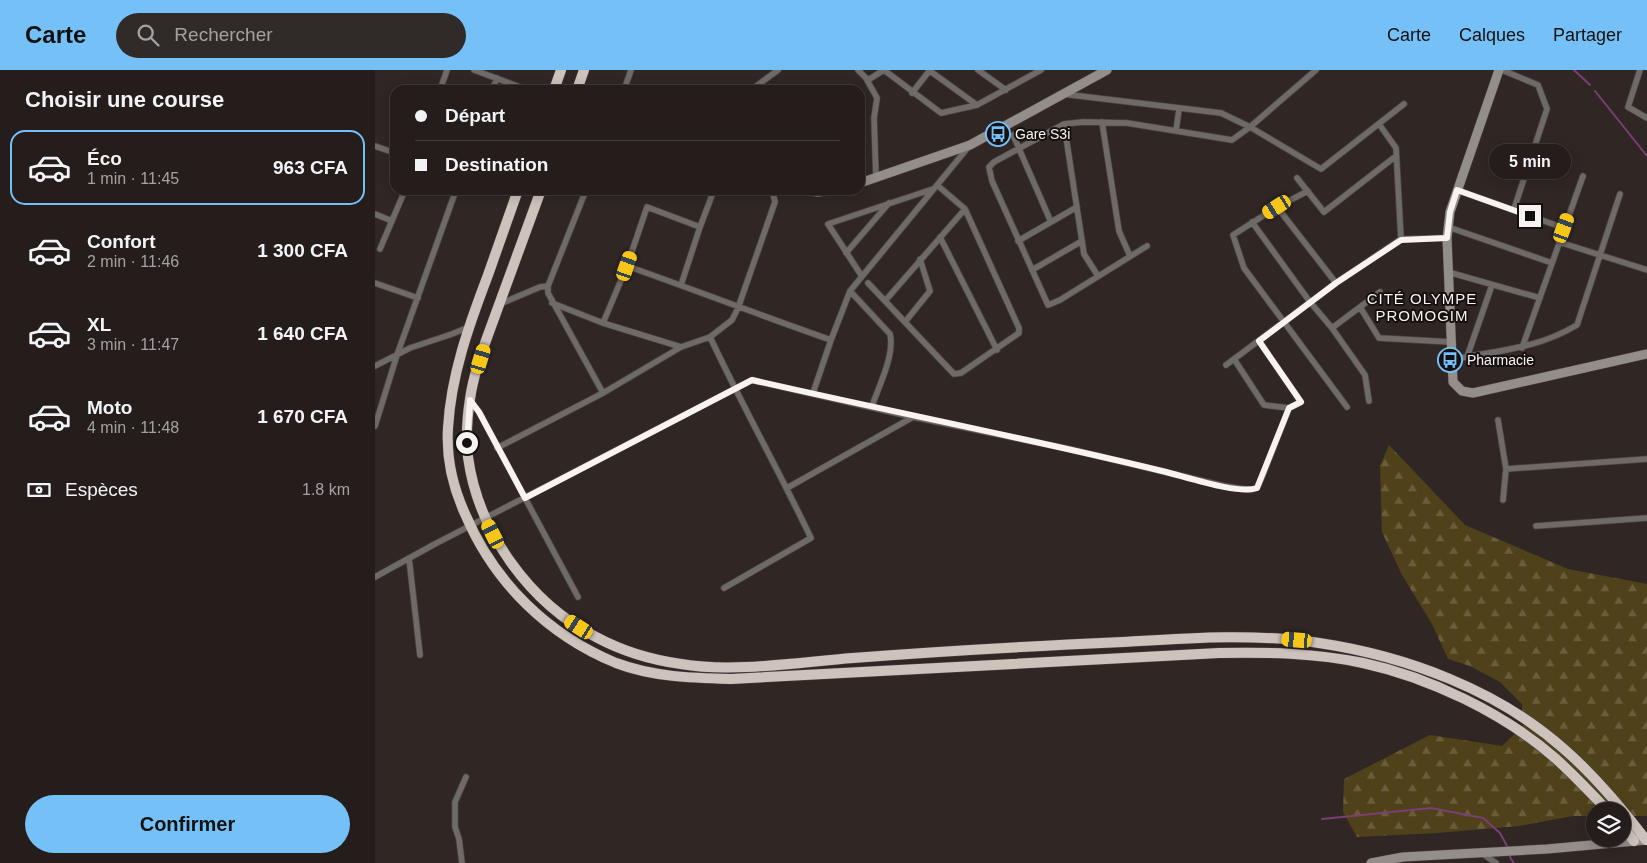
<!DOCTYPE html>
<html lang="fr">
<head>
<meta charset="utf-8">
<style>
	:root { --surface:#241d1c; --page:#302a29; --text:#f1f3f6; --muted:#a3a2a3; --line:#413b3b; --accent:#75c0f6 }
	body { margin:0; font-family:Helvetica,sans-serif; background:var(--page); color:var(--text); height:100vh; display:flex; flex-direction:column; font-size:19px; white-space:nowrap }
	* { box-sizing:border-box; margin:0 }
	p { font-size:16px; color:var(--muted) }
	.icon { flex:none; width:28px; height:28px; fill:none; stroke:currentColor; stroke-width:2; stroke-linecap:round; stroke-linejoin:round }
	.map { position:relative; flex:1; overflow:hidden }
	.sheet { display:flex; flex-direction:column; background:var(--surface); width:375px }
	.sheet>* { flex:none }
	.guide { position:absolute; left:15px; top:15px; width:475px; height:110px; border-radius:15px; box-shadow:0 2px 12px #0003,0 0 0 1px var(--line); display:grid; align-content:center; height:110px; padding:0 25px; background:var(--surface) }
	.tools { position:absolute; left:1211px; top:732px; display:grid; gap:10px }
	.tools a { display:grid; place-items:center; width:45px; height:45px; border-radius:50%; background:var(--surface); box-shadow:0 2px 12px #0003,0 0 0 1px var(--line); font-size:25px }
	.end { position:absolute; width:22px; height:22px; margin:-11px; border:6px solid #f8f2f1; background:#111; box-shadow:0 0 0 2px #111 }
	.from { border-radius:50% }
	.bubble { position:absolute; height:35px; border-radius:18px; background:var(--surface); box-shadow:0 2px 12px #0003,0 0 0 1px var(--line); font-size:16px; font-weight:700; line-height:35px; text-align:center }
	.car { position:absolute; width:15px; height:30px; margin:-15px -8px; border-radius:6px; box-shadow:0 0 4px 1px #0007; background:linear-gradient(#f5c518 24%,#345 0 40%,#f5c518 0 76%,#345 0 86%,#f5c518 0) }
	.guide b { display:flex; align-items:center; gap:18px; height:48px; font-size:19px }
	.guide b+b { border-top:1px solid var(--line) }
	.guide i { width:12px; height:12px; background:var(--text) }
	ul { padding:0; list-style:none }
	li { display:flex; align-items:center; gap:15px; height:75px; margin:0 10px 8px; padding:0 15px; border:2px solid transparent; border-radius:15px }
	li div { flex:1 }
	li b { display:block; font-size:19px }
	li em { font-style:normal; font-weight:700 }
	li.active { border-color:var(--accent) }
	li>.icon { width:45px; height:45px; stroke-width:1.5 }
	h2 { padding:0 25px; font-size:22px; line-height:60px }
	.pay { display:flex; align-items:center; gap:12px; height:55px; padding:0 25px; font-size:19px }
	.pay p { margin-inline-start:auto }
	.cta { display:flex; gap:10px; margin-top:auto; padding:10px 25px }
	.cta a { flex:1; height:58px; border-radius:30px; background:var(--accent); color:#111; font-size:20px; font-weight:700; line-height:58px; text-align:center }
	header { display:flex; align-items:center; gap:30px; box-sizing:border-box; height:70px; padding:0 25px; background:var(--accent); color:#111 }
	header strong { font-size:24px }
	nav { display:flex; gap:28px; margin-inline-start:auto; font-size:18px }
	.search { width:350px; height:45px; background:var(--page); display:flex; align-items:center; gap:12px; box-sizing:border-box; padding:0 18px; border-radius:28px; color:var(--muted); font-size:19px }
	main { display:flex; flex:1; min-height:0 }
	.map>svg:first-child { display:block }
</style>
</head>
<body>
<header>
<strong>Carte</strong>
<div class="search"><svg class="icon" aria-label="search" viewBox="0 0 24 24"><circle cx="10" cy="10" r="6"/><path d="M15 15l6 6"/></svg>Rechercher</div>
<nav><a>Carte</a><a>Calques</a><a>Partager</a></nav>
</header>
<main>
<section class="sheet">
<h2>Choisir une course</h2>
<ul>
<li class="active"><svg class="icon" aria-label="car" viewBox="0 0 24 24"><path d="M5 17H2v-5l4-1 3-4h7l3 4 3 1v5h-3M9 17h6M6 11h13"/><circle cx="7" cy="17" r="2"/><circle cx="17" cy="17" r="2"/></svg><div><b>Éco</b><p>1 min · 11:45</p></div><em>963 CFA</em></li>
<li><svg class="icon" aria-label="car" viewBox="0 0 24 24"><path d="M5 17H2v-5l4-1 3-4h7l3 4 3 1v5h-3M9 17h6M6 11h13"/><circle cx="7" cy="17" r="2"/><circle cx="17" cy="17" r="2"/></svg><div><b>Confort</b><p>2 min · 11:46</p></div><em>1 300 CFA</em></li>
<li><svg class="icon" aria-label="car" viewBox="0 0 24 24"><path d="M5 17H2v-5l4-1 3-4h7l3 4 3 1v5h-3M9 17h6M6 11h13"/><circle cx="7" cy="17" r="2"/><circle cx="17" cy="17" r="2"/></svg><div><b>XL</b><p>3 min · 11:47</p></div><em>1 640 CFA</em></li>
<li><svg class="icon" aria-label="car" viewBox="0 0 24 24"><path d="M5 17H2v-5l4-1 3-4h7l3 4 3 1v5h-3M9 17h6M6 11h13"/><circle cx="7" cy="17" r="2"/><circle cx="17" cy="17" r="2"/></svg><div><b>Moto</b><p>4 min · 11:48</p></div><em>1 670 CFA</em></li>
</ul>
<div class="pay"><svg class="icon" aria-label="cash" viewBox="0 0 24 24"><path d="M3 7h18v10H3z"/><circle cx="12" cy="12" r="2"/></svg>Espèces<p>1.8 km</p></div>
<div class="cta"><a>Confirmer</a></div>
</section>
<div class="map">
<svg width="1272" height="793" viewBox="0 0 1272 793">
	<defs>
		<pattern id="forest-firs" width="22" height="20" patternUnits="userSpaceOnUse" patternTransform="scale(1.25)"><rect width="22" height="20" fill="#4f4119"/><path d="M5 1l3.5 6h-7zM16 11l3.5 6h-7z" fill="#695d3b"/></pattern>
	</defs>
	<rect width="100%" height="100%" fill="#302725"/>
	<path fill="url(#forest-firs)" d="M 1014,375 L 1090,455 L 1193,499 L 1272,514 L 1272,746 L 1248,746 L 1248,741 L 1220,741 L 1220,746 L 1198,746 L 1144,756 L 1062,763 L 982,767 L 968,742 L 969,709 L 1055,665 L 1127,676 L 1148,656 L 1147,634 L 1125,612 L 1095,596 L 1073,589 L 1057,554 L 1027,505 L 1007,462 L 1005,396 Z"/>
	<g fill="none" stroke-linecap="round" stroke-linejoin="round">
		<path stroke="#7b3e76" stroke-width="2" d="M 1199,0 L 1215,15
			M 1220,21 L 1272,86
			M 947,749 L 1056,738 L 1108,748 L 1125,763 L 1132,776
			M 1134,784 L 1136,789 L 1139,793"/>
		<defs>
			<path id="street" d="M 99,0 L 153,20
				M 483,0 L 493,10 L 509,0
				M 509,0 L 566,43 L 602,35 L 666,0
				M 603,0 L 631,20
				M 1127,0 L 1163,15 L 1172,39 L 1139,139
				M 1265,0 L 1253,37 L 1272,48
				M 555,1 L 602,35
				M 492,10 L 502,28 L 499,48 L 501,108
				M 65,20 L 72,0
				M 117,20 L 122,8
				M 249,20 L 256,0
				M 376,20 L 403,0
				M 537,23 L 555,0
				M 688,24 L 846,43 L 875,57 L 946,99 L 1029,34
				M 727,52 L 744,161 L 755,186
				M 689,54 L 709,184 L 723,206
				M 1004,54 L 1021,78 L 1026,169
				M 801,61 L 804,39
				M 638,65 L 676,152
				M 0,76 L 20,83
				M 922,108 L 949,142 L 1021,86
				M 211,120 L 173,216 L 173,223 L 228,323
				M 1082,120 L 1189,158
				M 933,121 L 902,137 L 858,165 L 869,198 L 972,337
				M 902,137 L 961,213
				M 0,144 L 17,151
				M 877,152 L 935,232 L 957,258 L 990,305 L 994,331
				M 325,157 L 339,120
				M 1073,157 L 1177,193
				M 565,167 L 622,280
				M 643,171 L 702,137
				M 1184,172 L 1272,200
				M 772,176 L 685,230 L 673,235 L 617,111 L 614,97 L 619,92 L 689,54 L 708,52 L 752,53 L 857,70 L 875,57 L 941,0
				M 5,179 L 30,120
				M 471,183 L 514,133
				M 252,196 C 320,220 387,246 456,270
				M 657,200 L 707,171
				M 1073,202 L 1165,228
				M 486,205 L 453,154 L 558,119
				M 0,213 L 43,228
				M 493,213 L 579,304 L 586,303 L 644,263 L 644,258 L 590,139 L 562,115
				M 475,221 L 515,264 C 520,284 504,316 497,336
				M 510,231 L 590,139
				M 177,233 L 228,253 L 306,277 L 335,267 L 357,250 L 363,238 L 400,132 L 397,120
				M 125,234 L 165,217 L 173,216
				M 985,237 L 1004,268 L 1076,272
				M 530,252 L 555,221 L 545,189
				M 228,253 L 252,196 L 272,137 L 325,157 L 306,215
				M 957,258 L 1005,222
				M 335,267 C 367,335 404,401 436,468 L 349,518
				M 1147,278 L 1208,106
				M 1092,287 L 1117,215
				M 859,289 L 889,335 L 914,338 L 926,332 L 884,271
				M 1076,290 C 1122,280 1160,280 1202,255 L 1245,124
				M 851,295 L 961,213 L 1026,169 L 1072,168
				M 0,296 L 35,278 L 77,264 L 94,257
				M 438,323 L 456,270 L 475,221 L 595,75
				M 95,330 L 104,342 L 203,527
				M 1123,350 L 1131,399 L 1128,430
				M 0,356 L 22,285 L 81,120
				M 122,378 L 228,323 L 306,277
				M 1131,399 L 1272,389
				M 412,418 L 538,347
				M 1161,456 L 1272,448
				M 34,488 L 45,585
				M 0,507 L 58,475 L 377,310 L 538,347 L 694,379 L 849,416 L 875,420 L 882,418 L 887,407 L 914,338
				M 1108,784 L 1121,793
				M 87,793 L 84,769 L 80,757 L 80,732 L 91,707"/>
			<path id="secondary" d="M 1124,0 L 1075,142 L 1072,168 L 1078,312 L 1087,321 L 1098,323 L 1272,284
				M 485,113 L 595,75 L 732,0
				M 428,120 L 443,122 L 459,120
				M 996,793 L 1028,787 L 1172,779 L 1272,770"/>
			<path id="highway" d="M 179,20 L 186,0
				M 202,20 L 209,0
				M 143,120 C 133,148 123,177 113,205 C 94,255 76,305 73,358 C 71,389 78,418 91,446 C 120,513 173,565 241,593 C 278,607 317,608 356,609 L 844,583 C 892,582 940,583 988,593 C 1053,607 1129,643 1180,688 C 1198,704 1216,723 1233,741
				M 166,120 C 151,161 136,202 121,243 C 111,271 99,300 95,329 C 92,348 91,368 93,387 C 103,461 154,533 221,567 C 247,581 277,590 306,594 C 359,603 424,592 478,588 C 568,581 658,576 748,572 C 813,568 879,563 944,573 C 1031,586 1123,620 1189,679 C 1220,706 1246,737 1271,770
				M 1248,757 L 1259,771"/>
		</defs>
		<use href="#street" stroke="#4c4342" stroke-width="7"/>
		<use href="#secondary" stroke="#4c4342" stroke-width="10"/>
		<use href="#highway" stroke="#4c4342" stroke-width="11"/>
		<use href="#street" stroke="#6e6a67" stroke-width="5.5"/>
		<use href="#secondary" stroke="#948e8a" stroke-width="9"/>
		<use href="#highway" stroke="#cdc3bc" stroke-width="10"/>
	</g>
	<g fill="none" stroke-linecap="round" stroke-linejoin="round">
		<path stroke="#f8f2f1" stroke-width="6" d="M 92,373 L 95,330 L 104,342 L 150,428 L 377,310 C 513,341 651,368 787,401 C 809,406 863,425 882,418 L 914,338 L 926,332 L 884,271 L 961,213 L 1026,170 L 1072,168 L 1075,142 L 1082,120 L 1155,146"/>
	</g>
	<defs>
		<symbol id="bus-ring" viewBox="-11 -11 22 22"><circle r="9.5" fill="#151110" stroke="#75c0f6" stroke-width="1.5"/><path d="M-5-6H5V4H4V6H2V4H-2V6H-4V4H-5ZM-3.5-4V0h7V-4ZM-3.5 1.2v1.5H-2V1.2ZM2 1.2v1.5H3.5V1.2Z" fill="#75c0f6"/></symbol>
	</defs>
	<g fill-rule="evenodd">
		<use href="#bus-ring" x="609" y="50" width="28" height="28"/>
		<use href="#bus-ring" x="1061" y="276" width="28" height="28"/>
	</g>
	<g text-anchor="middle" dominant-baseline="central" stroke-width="4" stroke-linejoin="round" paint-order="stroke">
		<g font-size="14" fill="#f8f2f1" stroke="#151110" text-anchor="start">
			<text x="640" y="64">Gare S3i</text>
			<text x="1092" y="290">Pharmacie</text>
		</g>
		<g font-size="15" letter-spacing="1" fill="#f8f2f1" stroke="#151110">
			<text x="1047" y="228">CITÉ OLYMPE<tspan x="1047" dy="17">PROMOGIM</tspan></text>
		</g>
	</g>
</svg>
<div class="tools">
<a><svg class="icon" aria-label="layers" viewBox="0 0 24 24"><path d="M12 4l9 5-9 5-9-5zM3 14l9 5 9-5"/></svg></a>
</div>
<i class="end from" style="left:92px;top:373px"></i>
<i class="end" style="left:1155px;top:146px"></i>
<div class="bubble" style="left:1114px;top:74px;width:82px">5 min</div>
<i class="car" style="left:902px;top:137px;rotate:238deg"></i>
<i class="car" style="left:1189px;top:158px;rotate:20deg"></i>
<i class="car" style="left:252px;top:196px;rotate:19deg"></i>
<i class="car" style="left:106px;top:289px;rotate:17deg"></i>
<i class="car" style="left:118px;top:464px;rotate:333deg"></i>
<i class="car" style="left:204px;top:557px;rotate:303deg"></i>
<i class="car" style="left:922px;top:570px;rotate:275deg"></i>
<div class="guide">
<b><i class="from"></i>Départ</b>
<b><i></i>Destination</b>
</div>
</div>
</main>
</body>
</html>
